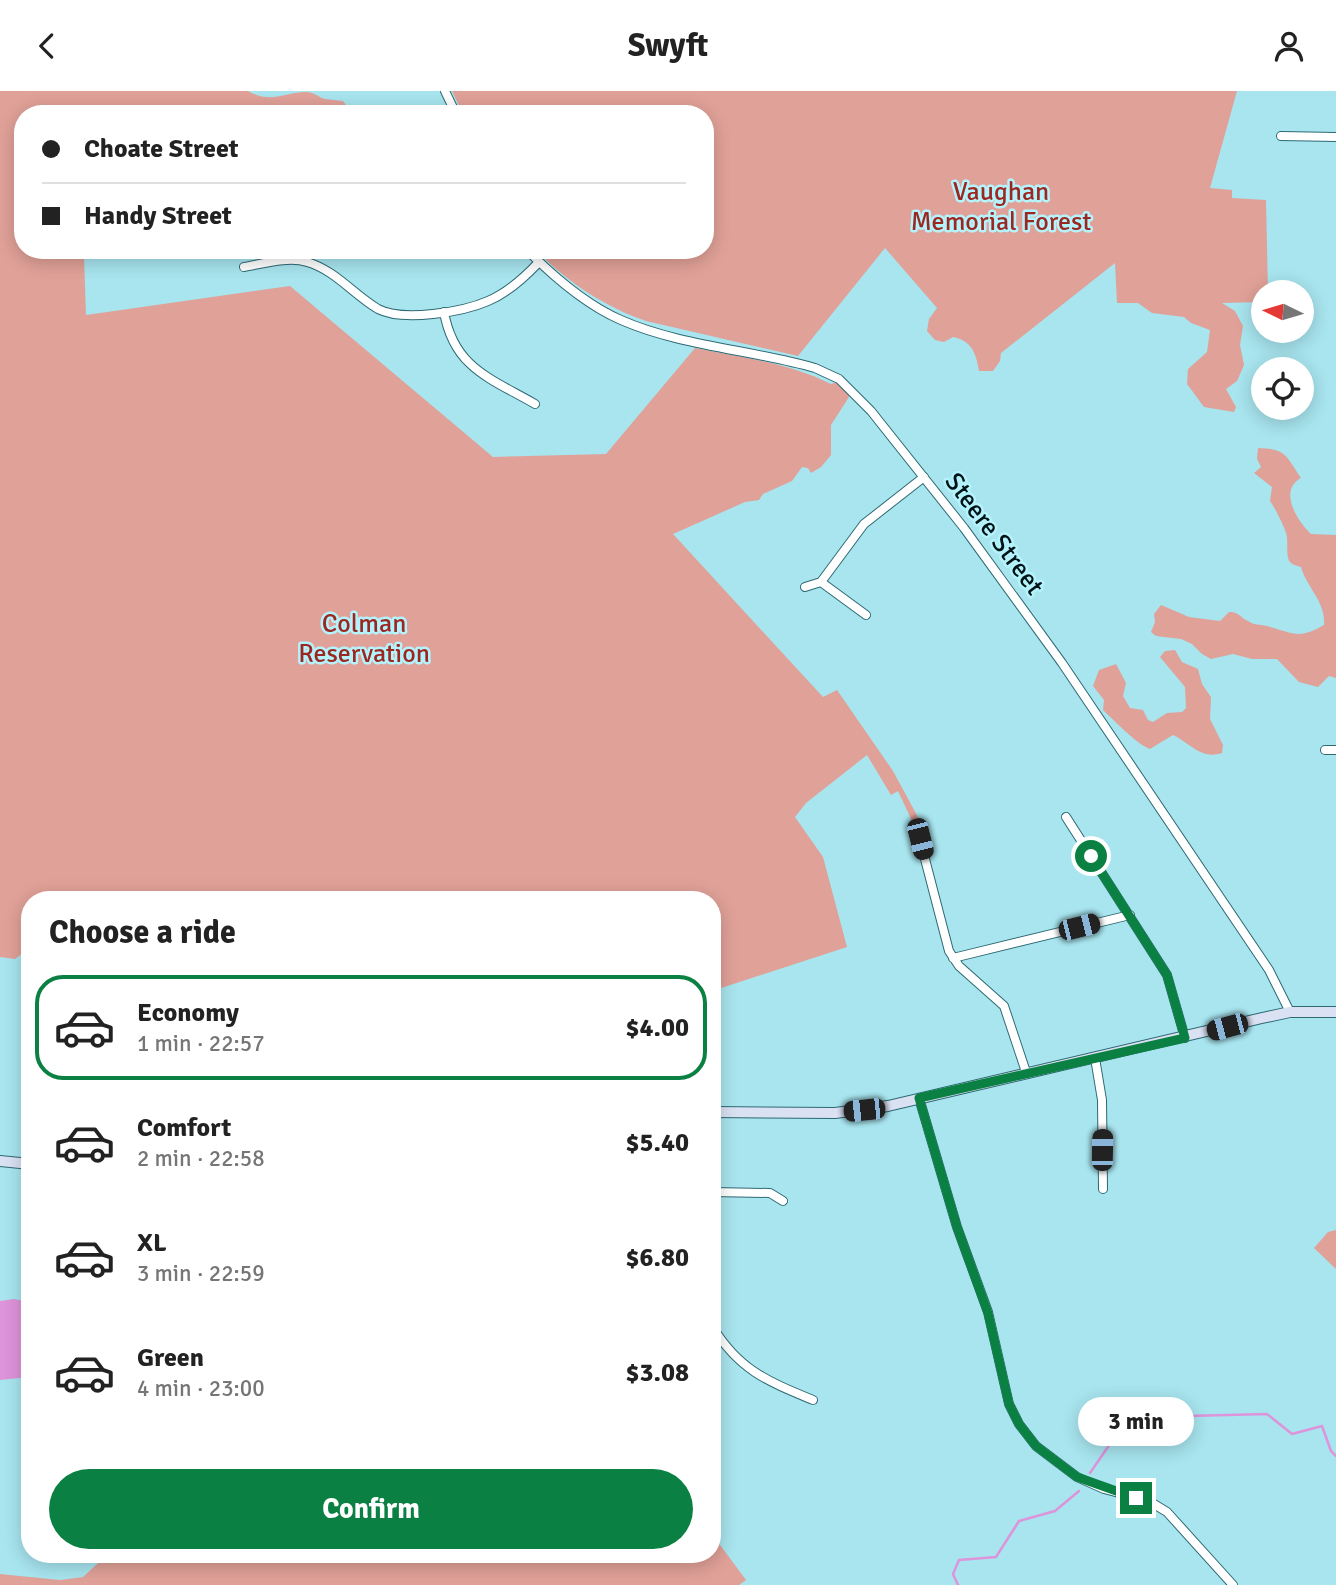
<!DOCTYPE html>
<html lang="en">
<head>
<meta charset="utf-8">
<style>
	:root { --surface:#fff; --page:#f6f6f6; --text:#222; --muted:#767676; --line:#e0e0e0; --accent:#0b8043 }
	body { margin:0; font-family:Signika,sans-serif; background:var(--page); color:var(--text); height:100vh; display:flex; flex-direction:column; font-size:26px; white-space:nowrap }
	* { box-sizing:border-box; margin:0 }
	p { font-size:23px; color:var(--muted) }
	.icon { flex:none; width:38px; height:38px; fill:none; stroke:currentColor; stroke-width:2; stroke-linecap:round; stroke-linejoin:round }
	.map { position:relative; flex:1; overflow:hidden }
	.sheet { position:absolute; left:21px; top:800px; width:700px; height:672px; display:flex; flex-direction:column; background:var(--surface); border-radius:28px; box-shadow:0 4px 18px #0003 }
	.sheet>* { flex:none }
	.top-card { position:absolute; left:14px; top:14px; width:700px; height:154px; border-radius:28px; box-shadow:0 4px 18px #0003; display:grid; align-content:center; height:154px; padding:0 28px; background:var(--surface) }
	.needle { width:46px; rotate:275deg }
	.controls { position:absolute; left:1251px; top:189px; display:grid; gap:14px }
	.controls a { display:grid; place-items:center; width:63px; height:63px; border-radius:50%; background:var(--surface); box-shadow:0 4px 18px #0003; font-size:35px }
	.end { position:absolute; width:32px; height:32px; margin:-16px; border:9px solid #0b8043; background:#fff; box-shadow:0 0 0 4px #fff }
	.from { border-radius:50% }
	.bubble { position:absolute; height:49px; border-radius:24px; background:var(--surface); box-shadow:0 4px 18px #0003; font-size:23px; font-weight:800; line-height:49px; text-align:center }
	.car { position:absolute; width:21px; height:42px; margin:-21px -10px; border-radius:9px; box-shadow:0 0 5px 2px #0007; background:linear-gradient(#222 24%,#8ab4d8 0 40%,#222 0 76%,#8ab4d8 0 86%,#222 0) }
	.top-card b { display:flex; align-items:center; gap:24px; height:66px; font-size:26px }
	.top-card b+b { border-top:2px solid var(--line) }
	.top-card i { width:18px; height:18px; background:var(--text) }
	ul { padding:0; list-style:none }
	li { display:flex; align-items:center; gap:21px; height:105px; margin:0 14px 10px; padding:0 14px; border:4px solid transparent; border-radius:28px }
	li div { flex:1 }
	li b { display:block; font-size:26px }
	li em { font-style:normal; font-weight:800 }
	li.active { border-color:var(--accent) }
	li>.icon { width:63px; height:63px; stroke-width:1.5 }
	h2 { padding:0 28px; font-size:32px; line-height:84px }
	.cta { display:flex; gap:14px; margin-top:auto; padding:14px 28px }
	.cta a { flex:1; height:80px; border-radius:42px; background:var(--accent); color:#fff; font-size:28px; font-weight:800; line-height:80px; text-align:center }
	header { display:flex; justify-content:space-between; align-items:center; height:91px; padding:0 28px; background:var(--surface); font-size:32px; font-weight:800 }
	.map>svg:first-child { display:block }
</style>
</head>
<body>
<header><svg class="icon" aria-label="back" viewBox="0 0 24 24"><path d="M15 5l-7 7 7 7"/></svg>Swyft<svg class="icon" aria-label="person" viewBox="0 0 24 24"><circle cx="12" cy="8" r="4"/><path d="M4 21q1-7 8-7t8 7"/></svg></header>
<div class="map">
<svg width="1336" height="1494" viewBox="0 0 1336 1494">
	<rect width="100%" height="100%" fill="#a8e5ef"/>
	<path fill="#e0a198" d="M 0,0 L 248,0 C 270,13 283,2 304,1 C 313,0 318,6 325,8 C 331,9 337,9 343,10 L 353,23 L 23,23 L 23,159 L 99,159 L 84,165 L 86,224 L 290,195 L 493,366 L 606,363 L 695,257 C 740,266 790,272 831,293 L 837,291 L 848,299 L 849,306 L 831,334 L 831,364 L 821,376 L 811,382 L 808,377 L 802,376 L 792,390 L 763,403 L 759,409 L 745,411 L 673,443 L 823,606 L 837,599 L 893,680 L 926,741 L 927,746 L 920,747 L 898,700 L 891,704 L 867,664 L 806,712 L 795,726 L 823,766 L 847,856 L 712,900 L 712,808 L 30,808 L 30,857 L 15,868 L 0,866 Z
		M 452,0 L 1237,0 L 1210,97 L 1232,99 L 1232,107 L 1266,109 L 1268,201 L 1264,201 L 1263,211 L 1222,212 L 1235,220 L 1243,235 L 1240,254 L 1244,274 L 1237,290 L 1226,298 L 1236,316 L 1234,321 L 1204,316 L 1187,293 L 1188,278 L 1207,261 L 1210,239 L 1191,232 L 1184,226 L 1152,222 L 1138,212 L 1117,212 L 1115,172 L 1001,262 L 1000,270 L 993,280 L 979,280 C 976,262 972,250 953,246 L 944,251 L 935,249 L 927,240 L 929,228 L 937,217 L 885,157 L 798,265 L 646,230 C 605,216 567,191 536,159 L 705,159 L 705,23 L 463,23 Z
		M 1258,357 C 1287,358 1286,365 1301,387 C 1278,399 1297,430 1311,443 L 1336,444 L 1336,587 L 1329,585 L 1318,596 L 1299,591 L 1277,568 L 1252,568 L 1233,563 L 1211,568 L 1202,563 L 1192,553 L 1181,548 L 1156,545 L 1151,541 L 1155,531 L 1154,523 L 1161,514 L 1189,526 L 1220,530 L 1229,521 C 1238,520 1240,526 1248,530 C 1255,535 1262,533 1270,536 C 1295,543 1299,548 1324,534 C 1326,511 1307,497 1301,476 C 1296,474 1294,475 1290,471 C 1285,464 1289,450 1286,442 C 1285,437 1273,413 1270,410 L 1272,396 L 1254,382 L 1261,376 L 1257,368 Z
		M 1175,559 L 1182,571 L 1198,578 L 1202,593 L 1211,606 L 1210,628 L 1223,654 L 1222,662 C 1201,669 1190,652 1173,644 L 1150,658 C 1136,653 1115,630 1103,619 L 1104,609 L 1093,595 L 1099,579 L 1116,573 L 1126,592 L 1123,605 L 1130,617 L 1143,619 L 1148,629 L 1153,631 L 1167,622 L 1182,621 L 1186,617 L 1185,596 L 1160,566 L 1165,560 Z
		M 1336,1139 L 1336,1178 L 1314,1157 L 1328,1141 Z
		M 712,1443 L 746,1489 L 739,1494 L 0,1494 L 0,1483 L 60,1489 L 83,1486 L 108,1463 L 163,1466 L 189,1463 L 712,1463 Z"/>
	<path fill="#dd94da" d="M 14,1208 L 30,1211 L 30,1286 L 0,1289 L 0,1210 Z"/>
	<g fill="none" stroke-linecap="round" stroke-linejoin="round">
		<path stroke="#dd94da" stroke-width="2.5" d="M 1090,1382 L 1112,1350 L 1146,1353 L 1164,1337 L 1187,1325 L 1267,1323 L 1292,1343 L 1322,1335 L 1331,1360 L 1336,1365
			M 958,1494 L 953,1483 L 959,1469 L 996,1466 L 1019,1430 L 1055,1420 L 1079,1400"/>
		<defs>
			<path id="minor" d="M 445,0 L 456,23
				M 1281,45 L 1336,46
				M 527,159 C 554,186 586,214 621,229 C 680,255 753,259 815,277 L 839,288 L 871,320 L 964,437 L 1062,572 L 1269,879 L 1290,921
				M 244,176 C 262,173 289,165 307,171 C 335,179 354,204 378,218 C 403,231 463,221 488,210 C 507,202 525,186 539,171
				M 444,221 C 454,277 490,287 535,313
				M 821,491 L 866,524
				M 805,496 L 821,491 L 864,433 L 924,386
				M 1325,659 L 1336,659
				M 1066,726 L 1167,884 L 1185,947
				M 920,749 L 949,860 L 959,875 L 1004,915 L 1026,981
				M 953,867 L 1130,824
				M 1095,967 L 1102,1009 L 1103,1098
				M 919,1007 L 957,1136 L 988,1221 L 1009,1313 L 1019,1333 L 1036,1355 L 1077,1386 L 1104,1398 L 1149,1410 L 1167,1421 L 1233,1494
				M 712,1101 L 770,1102 L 783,1110
				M 712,1235 C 739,1279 767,1290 813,1309"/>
			<path id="secondary" d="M 712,1021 L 835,1022 L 888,1015 L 1262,927 L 1290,921 L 1336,921
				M 0,1070 L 30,1073"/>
		</defs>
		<use href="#minor" stroke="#2d6972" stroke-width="10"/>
		<use href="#secondary" stroke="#2d6972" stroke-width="12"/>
		<use href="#minor" stroke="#fff" stroke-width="8"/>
		<use href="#secondary" stroke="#dae1f3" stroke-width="10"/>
	</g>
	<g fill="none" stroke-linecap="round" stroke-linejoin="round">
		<path stroke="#0b8043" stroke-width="9" d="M 1091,765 L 1167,884 L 1185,947 L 919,1007 L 957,1136 L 988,1222 L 1009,1313 L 1019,1333 L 1036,1355 L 1077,1386 L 1136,1407"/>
	</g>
	<g text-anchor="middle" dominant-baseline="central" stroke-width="5" stroke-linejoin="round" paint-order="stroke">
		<g font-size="26" fill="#9c2620" stroke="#b5f3fc">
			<text x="1001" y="101">Vaughan<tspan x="1001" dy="30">Memorial Forest</tspan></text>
			<text x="364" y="533">Colman<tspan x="364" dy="30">Reservation</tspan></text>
		</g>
		<g font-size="26" fill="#001316" stroke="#b5f3fc">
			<text transform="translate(994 443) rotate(53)">Steere Street</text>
		</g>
	</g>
</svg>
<div class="controls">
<a><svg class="needle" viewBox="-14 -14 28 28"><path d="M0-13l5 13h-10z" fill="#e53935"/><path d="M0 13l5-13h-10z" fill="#767676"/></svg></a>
<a><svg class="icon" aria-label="locate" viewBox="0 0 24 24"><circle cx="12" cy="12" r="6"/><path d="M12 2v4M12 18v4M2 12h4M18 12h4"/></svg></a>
</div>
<i class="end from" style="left:1091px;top:765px"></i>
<i class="end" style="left:1136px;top:1407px"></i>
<div class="bubble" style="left:1078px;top:1306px;width:116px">3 min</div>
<i class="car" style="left:920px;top:748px;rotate:166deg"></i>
<i class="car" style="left:1079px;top:836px;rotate:76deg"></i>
<i class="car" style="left:1227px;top:936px;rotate:255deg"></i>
<i class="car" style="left:864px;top:1019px;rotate:264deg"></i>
<i class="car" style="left:1102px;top:1059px;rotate:1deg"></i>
<div class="top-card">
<b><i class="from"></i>Choate Street</b>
<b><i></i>Handy Street</b>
</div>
<section class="sheet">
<h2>Choose a ride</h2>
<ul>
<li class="active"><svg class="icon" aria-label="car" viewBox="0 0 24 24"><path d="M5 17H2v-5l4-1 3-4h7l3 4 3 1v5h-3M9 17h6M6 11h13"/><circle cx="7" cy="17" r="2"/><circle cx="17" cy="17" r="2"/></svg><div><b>Economy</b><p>1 min · 22:57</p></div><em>$4.00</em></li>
<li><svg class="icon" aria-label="car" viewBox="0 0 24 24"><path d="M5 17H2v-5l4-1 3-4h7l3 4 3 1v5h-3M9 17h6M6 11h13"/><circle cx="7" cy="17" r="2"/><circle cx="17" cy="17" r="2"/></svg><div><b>Comfort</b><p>2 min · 22:58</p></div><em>$5.40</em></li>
<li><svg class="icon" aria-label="car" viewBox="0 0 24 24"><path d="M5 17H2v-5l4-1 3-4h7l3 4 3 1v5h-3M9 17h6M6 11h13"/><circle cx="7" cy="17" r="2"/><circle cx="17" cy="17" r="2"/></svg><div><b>XL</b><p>3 min · 22:59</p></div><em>$6.80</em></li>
<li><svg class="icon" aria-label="car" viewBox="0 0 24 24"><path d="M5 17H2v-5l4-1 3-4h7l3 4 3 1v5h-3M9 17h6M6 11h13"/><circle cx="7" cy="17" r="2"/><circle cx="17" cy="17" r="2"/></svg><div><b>Green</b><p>4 min · 23:00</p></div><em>$3.08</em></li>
</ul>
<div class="cta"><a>Confirm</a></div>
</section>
</div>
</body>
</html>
